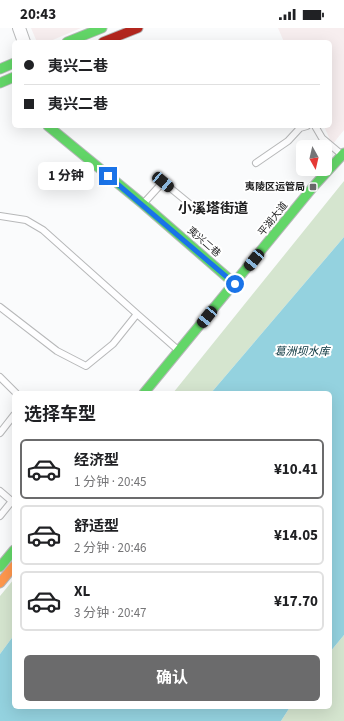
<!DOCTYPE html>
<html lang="zh">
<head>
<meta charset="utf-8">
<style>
	:root { --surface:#fff; --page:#f2f2f2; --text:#202124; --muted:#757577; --line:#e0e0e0; --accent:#6b6b6c }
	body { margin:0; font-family:"Source Sans 3","Noto Sans SC",sans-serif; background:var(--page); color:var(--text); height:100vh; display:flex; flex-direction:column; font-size:15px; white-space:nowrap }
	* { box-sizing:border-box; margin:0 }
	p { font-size:13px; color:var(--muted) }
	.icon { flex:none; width:22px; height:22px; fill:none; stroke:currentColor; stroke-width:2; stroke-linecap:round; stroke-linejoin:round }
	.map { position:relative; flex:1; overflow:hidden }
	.drawer { position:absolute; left:12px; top:363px; width:320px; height:318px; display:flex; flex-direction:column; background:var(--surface); border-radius:6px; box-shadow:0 4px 16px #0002 }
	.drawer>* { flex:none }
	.guide { position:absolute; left:12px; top:12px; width:320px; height:88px; border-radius:6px; box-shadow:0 4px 16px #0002; display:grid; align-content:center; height:88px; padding:0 12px; background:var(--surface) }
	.needle { width:26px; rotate:172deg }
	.tools { position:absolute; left:296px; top:112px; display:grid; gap:8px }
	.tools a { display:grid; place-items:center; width:36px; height:36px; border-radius:6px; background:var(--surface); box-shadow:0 4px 16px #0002; font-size:20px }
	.end { position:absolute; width:18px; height:18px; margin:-9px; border:5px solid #1a73e8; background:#fff; box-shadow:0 0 0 2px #fff }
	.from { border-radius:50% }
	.bubble { position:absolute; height:28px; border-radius:6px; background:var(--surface); box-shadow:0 4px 16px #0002; font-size:13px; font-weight:700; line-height:28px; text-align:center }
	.car { position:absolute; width:12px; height:24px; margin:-12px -6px; border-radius:5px; box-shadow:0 0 3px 1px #0007; background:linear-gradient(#222 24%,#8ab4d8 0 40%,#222 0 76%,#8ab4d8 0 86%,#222 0) }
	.guide b { display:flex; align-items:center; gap:14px; height:38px; font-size:15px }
	.guide b+b { border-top:1px solid var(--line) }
	.guide i { width:10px; height:10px; background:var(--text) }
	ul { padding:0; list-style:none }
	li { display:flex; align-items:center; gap:12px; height:60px; margin:0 8px 6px; padding:0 4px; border:2px solid var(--line); border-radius:6px }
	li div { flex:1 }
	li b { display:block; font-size:15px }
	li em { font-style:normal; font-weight:700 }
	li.current { border-color:var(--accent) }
	li>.icon { width:36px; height:36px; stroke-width:1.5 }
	h2 { padding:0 12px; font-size:18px; line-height:48px }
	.button { display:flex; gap:8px; margin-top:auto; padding:8px 12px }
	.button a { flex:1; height:46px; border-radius:6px; background:var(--accent); color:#fff; font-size:16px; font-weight:700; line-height:46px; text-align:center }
	.status { display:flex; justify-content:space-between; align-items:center; height:28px; padding:0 20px; background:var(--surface); direction:ltr }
	.status svg { height:11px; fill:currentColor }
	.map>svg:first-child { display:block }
</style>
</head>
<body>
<div class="status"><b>20:43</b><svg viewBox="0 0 49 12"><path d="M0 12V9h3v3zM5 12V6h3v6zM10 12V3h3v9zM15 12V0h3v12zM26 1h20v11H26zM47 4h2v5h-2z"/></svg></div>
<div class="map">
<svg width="344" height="693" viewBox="0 0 344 693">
	<rect width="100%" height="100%" fill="#fafbfc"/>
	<path fill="#f7eeef" d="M 31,0 L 81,0 L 48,14 L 37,14 Z
		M 278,0 L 344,0 L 344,102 L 332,117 L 324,98 L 330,98 L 330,14 L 284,14 Z"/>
	<path fill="#d5e5cf" d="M 344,153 L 344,209 L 211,365 L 173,365 Z
		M 14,551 L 14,607 L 0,626 L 0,568 Z
		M 344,607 L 344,693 L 281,693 L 290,679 L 330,679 L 330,624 Z"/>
	<path fill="#94d2df" d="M 344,209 L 344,607 L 330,624 L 330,365 L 211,365 Z
		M 14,607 L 14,679 L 290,679 L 281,693 L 0,693 L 0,626 Z"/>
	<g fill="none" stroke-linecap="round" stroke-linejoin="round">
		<defs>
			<path id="lane" d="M 315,98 L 322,110 L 341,126
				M 256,135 L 288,113 L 300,100 L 307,98
				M 143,176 L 163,154 L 196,181
				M 0,188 L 26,192 L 43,202 L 137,286
				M 0,279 L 57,323 L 86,338 L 113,316 L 137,286 L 178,322
				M 0,349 L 16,365
				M 0,405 L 14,387
				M 0,463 L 14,475
				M 0,488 L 12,473"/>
			<path id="street" d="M 19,0 L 24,14"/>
			<path id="fast" d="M 67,14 L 102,0
				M 0,41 L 14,35
				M 0,55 L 14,49
				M 48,98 L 143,176 L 235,256
				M 144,365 L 313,159 L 344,125
				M 0,539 L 14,522"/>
			<path id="slow" d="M 0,555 L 14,538"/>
			<path id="jam" d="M 103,14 L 138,0"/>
		</defs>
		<use href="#lane" stroke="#b7b8b9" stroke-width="8"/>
		<use href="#street" stroke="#b7b8b9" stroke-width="14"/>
		<use href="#fast" stroke="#b7b8b9" stroke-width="11"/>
		<use href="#slow" stroke="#b7b8b9" stroke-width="11"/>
		<use href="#jam" stroke="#b7b8b9" stroke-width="11"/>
		<use href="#lane" stroke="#fefeff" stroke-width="6"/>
		<use href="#street" stroke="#fefeff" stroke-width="12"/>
		<use href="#fast" stroke="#63d668" stroke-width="9"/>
		<use href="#slow" stroke="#ff974d" stroke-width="9"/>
		<use href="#jam" stroke="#b3261e" stroke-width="9"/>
	</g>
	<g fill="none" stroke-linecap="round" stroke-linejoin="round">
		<path stroke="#1a73e8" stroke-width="5" d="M 108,148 L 235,256"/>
	</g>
	<rect fill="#6b6b6c" stroke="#fff" stroke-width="1.5" x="309" y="155" width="8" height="8" rx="2"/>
	<g text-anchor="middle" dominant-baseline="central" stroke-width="4" stroke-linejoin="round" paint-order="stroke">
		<g font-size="10" font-weight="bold" fill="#1e1e1f" stroke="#fff" text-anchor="end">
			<text x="305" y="159">夷陵区运管局</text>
		</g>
		<g font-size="10" fill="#1e1e1f" stroke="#fff">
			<text transform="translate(273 191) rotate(-51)">平湖大道</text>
			<text transform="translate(204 214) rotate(41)">夷兴二巷</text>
		</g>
		<g font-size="11" font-style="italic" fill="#07323b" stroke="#fff">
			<text x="302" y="323">葛洲坝水库</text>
		</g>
		<g font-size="14" font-weight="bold" fill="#1e1e1f" stroke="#fff">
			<text x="213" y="181">小溪塔街道</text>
		</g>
	</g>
</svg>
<div class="tools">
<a><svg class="needle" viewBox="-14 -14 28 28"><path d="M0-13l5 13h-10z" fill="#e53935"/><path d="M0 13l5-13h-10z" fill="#757577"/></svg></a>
</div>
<i class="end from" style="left:235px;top:256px"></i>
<i class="end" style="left:108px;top:148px"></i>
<div class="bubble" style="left:38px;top:134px;width:56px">1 分钟</div>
<i class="car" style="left:163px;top:154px;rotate:130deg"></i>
<i class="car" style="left:254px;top:232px;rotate:219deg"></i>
<i class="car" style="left:207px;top:289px;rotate:219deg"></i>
<div class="guide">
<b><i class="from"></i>夷兴二巷</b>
<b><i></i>夷兴二巷</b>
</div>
<section class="drawer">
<h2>选择车型</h2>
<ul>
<li class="current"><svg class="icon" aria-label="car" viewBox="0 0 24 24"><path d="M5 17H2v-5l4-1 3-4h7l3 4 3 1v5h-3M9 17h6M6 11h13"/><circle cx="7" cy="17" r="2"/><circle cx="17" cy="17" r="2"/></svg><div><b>经济型</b><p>1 分钟 · 20:45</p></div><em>¥10.41</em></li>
<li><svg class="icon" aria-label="car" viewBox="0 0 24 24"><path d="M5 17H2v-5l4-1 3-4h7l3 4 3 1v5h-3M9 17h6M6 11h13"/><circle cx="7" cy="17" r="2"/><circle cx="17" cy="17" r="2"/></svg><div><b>舒适型</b><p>2 分钟 · 20:46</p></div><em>¥14.05</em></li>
<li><svg class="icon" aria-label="car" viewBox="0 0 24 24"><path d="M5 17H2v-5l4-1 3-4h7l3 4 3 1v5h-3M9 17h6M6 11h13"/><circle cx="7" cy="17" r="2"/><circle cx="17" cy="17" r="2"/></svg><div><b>XL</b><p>3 分钟 · 20:47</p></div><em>¥17.70</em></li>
</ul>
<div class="button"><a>确认</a></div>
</section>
</div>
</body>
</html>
